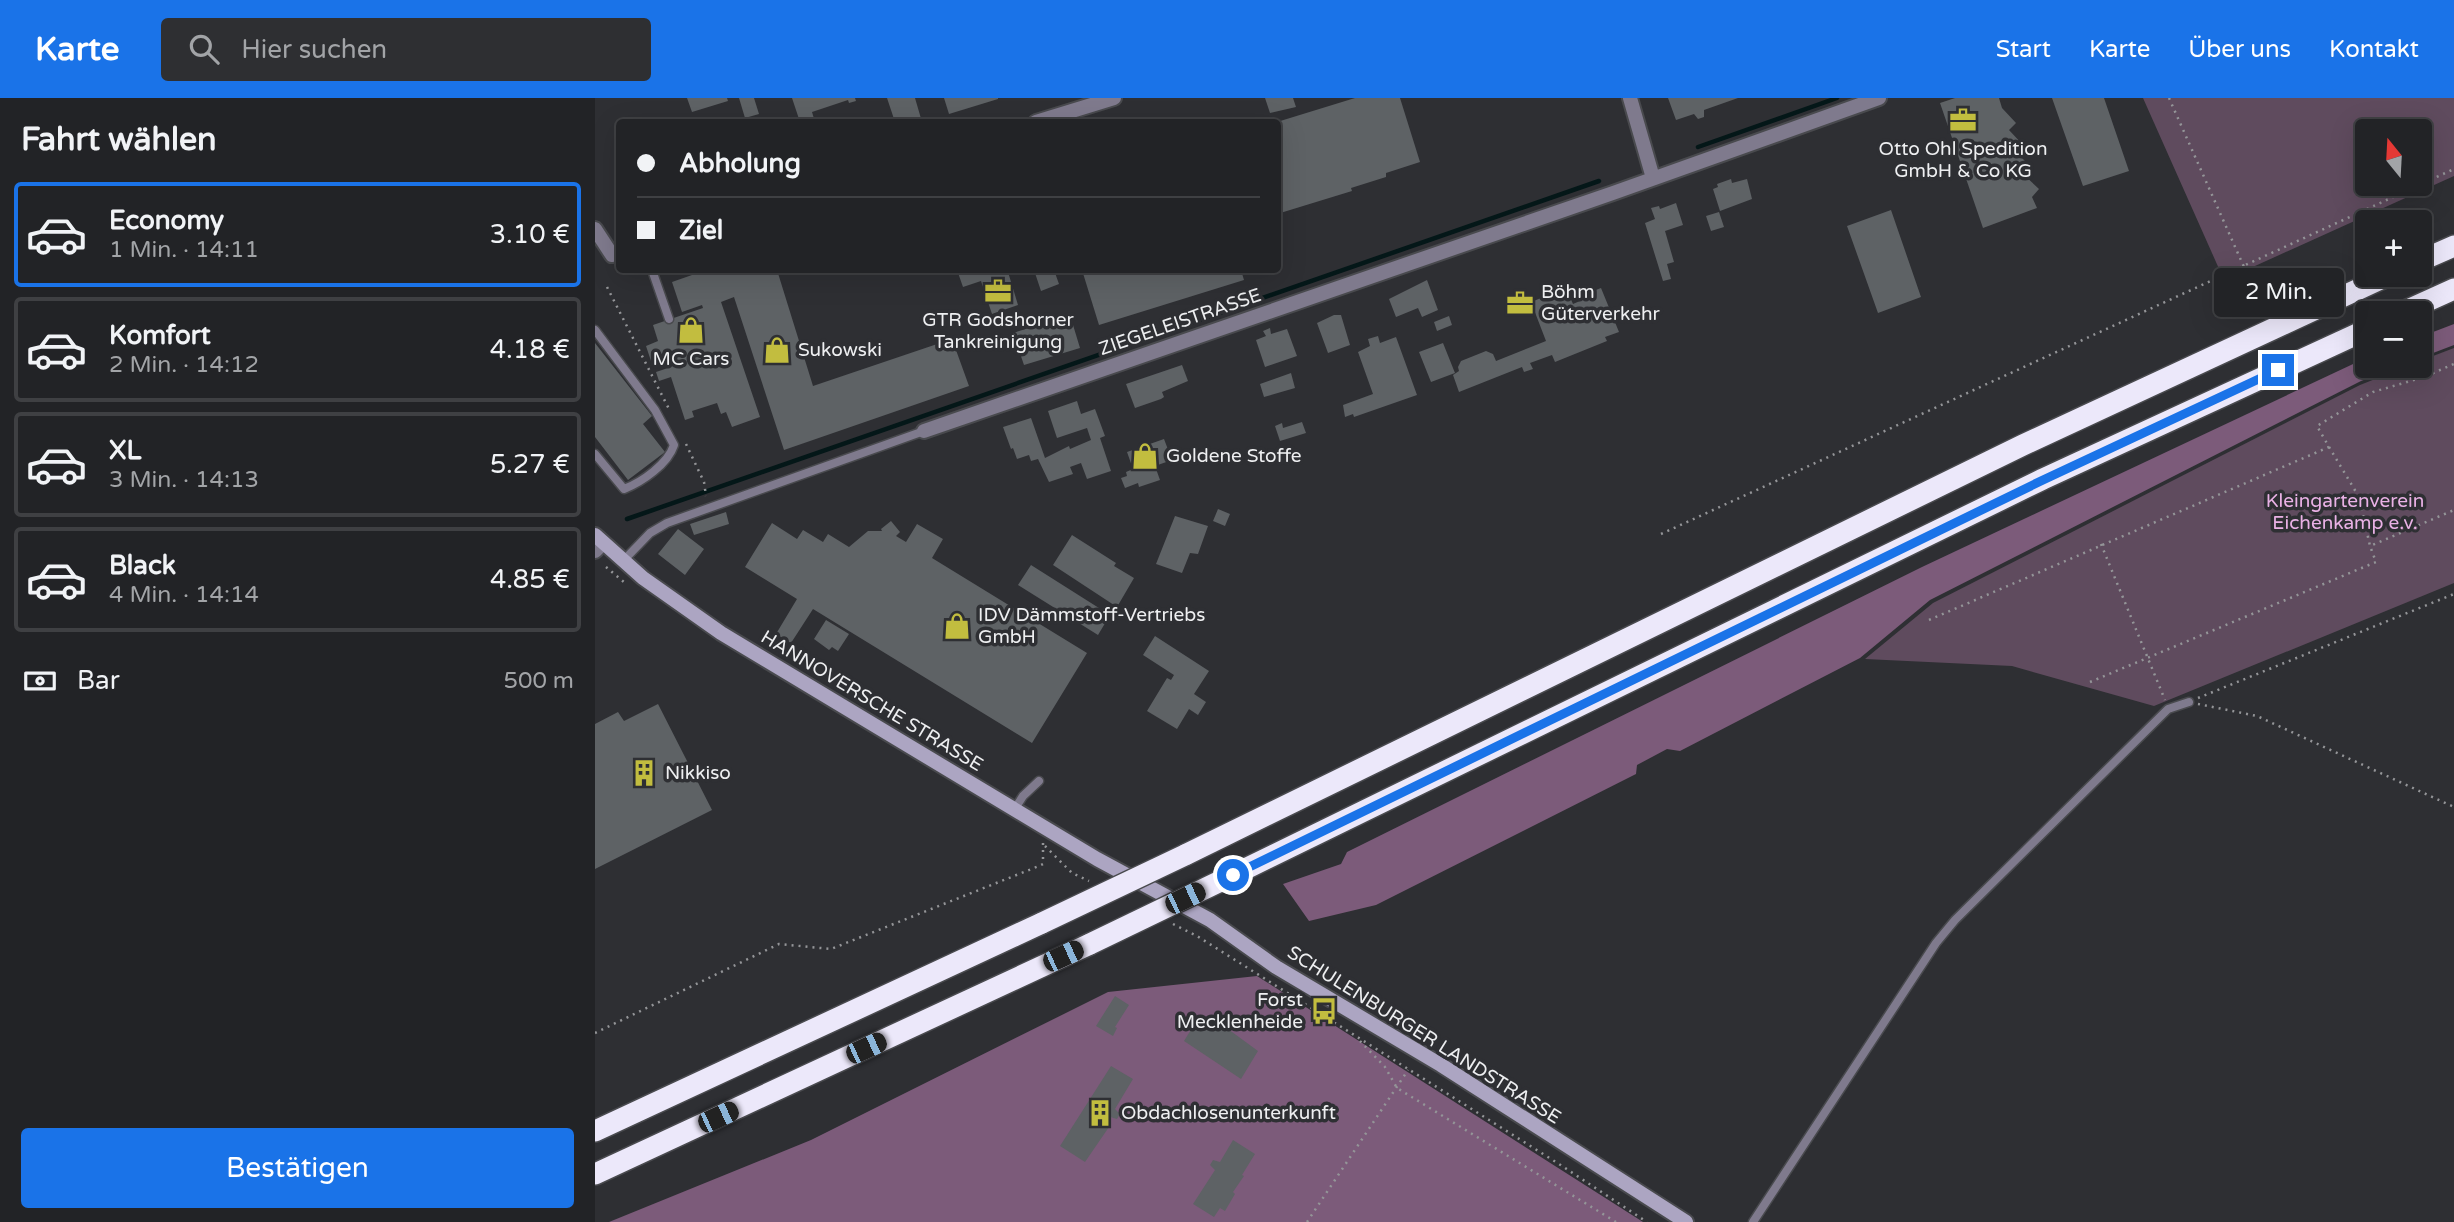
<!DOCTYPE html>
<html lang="de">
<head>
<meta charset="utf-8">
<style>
	:root { --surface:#222326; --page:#2e2f32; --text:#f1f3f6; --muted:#a2a4a7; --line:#3f4043; --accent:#1a73e8 }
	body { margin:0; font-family:"Varela Round",sans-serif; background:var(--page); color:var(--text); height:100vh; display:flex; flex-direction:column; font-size:26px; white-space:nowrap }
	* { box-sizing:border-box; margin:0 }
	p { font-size:23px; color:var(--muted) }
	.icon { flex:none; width:38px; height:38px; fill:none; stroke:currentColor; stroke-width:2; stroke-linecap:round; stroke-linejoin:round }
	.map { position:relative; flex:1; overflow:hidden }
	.drawer { display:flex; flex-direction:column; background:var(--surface); width:595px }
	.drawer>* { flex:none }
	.top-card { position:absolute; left:21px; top:21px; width:665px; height:154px; border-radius:7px; box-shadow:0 7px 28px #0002,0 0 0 2px var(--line); display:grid; align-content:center; height:154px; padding:0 21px; background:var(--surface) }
	.needle { width:46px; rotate:342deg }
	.buttons { position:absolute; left:1760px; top:21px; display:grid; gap:14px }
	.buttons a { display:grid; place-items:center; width:77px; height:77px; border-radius:7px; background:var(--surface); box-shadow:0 7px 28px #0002,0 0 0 2px var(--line); font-size:35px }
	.end { position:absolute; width:32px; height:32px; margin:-16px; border:9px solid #1a73e8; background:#fff; box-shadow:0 0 0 4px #fff }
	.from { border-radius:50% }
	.bubble { position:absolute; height:49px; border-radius:7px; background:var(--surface); box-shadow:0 7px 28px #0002,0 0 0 2px var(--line); font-size:23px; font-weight:600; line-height:49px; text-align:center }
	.car { position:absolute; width:21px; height:42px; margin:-21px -10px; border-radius:9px; box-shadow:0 0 5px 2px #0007; background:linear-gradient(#222 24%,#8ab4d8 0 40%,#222 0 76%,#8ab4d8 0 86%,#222 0) }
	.top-card b { display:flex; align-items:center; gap:24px; height:66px; font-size:26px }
	.top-card b+b { border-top:2px solid var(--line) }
	.top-card i { width:18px; height:18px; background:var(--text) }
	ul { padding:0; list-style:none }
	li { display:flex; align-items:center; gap:21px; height:105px; margin:0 14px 10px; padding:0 7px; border:4px solid var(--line); border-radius:7px }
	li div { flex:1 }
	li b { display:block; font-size:26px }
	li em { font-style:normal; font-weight:600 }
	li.on { border-color:var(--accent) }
	li>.icon { width:63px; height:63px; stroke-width:1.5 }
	h2 { padding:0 21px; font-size:32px; line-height:84px }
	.pay { display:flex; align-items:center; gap:18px; height:77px; padding:0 21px; font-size:26px }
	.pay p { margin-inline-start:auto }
	.button { display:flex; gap:14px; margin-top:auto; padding:14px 21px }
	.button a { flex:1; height:80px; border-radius:7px; background:var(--accent); color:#fff; font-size:28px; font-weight:600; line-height:80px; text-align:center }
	header { display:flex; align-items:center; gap:42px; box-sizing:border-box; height:98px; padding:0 35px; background:var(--accent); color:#fff }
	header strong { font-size:33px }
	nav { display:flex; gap:38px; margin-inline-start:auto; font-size:24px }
	.search { width:490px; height:63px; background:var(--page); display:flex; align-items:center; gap:18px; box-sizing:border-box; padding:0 24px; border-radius:7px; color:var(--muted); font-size:26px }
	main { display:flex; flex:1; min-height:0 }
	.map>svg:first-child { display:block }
</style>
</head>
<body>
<header>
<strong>Karte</strong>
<div class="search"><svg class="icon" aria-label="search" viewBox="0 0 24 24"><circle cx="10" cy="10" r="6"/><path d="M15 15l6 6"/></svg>Hier suchen</div>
<nav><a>Start</a><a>Karte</a><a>Über uns</a><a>Kontakt</a></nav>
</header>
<main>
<section class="drawer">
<h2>Fahrt wählen</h2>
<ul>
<li class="on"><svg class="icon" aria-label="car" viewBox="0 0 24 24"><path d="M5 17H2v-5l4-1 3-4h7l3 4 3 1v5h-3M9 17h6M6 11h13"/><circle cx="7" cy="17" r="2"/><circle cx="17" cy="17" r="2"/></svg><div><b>Economy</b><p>1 Min. · 14:11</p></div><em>3.10 €</em></li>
<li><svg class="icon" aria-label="car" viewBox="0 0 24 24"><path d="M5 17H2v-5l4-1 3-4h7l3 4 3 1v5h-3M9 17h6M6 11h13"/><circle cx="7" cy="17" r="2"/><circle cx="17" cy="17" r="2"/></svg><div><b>Komfort</b><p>2 Min. · 14:12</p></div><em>4.18 €</em></li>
<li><svg class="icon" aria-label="car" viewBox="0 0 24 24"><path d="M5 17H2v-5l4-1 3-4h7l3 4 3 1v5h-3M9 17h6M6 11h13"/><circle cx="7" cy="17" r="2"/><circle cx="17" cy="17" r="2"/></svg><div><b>XL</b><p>3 Min. · 14:13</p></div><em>5.27 €</em></li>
<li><svg class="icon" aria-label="car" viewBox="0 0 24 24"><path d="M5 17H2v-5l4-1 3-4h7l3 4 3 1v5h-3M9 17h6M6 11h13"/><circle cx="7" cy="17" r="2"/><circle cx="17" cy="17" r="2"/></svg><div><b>Black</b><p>4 Min. · 14:14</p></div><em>4.85 €</em></li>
</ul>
<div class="pay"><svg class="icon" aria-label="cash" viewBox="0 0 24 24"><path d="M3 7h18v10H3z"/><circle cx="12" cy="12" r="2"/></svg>Bar<p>500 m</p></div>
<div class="button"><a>Bestätigen</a></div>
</section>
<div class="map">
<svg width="1859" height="1124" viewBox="0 0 1859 1124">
	<rect width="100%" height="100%" fill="#2e2f33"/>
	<path fill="#5f4b5e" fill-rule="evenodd" d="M 1548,0 L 1859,0 L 1859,78 L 1629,182 ZM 1773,33 L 1825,33 L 1825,86 L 1773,86 Z
		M 1859,250 L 1859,485 L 1559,608 L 1417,568 L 1270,561 L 1338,505 L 1765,287 L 1813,268 L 1825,268 L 1825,263 Z"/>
	<path fill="#7c5b7a" d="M 1859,226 L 1859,247 L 1825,260 L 1825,239 Z
		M 1773,259 L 1773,268 L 1806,268 L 1766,283 L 1335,502 L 1265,560 L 1085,653 L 1072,651 L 1042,667 L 1041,676 L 781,807 L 714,823 L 688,786 L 746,766 L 752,754 L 1327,469 Z
		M 662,878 L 1048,1124 L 14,1124 L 216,1042 L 513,894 Z"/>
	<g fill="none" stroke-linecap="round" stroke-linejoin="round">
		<path stroke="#041718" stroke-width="4.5" d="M 1103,49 L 1242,0
			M 32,421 L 1004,83"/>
	</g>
	<path fill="#5e6265" d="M 92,0 L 132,0 L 133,3 L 97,14 Z
		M 144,0 L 159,0 L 164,16 L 150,20 Z
		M 197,0 L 260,0 L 261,3 L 254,5 L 253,2 L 217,14 L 220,24 L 205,24 Z
		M 292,0 L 320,0 L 327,24 L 300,24 Z
		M 349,0 L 403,0 L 403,1 L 354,16 Z
		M 670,0 L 698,0 L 701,9 L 675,15 Z
		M 760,0 L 805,0 L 825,64 L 791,75 L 791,79 L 756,90 L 757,93 L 682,116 L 682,24 Z
		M 1073,0 L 1143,0 L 1109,12 L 1109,19 L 1103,21 L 1099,16 L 1081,22 Z
		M 1360,0 L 1404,0 L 1407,10 L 1421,25 L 1414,32 L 1428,47 L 1421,54 L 1436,69 L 1428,76 L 1444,91 L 1437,99 L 1442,110 L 1388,130 L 1345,5 Z
		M 1457,0 L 1509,0 L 1534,73 L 1488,88 Z
		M 1136,81 L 1137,85 L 1152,81 L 1157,101 L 1125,113 L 1118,91 L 1123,89 L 1122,86 Z
		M 1081,105 L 1088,127 L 1070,133 L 1079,164 L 1072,166 L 1076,181 L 1068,183 L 1050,125 L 1060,121 L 1056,110 L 1064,108 L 1065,111 Z
		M 1296,112 L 1326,199 L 1283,215 L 1252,128 Z
		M 1124,114 L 1129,129 L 1116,133 L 1111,118 Z
		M 96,172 L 182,172 L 218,288 L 357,241 L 374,288 L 189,352 L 139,199 L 126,204 L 165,319 L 137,329 L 131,314 L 126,316 L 122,305 L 97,313 L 99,319 L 90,322 L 76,279 L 64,283 L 61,274 L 73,270 L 69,259 L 56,263 L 51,248 L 63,243 L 58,227 L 108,210 L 107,207 L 87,214 L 77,184 L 97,177 Z
		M 362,172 L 420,172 L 413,174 L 423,207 L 397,216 L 386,183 L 368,189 Z
		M 439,172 L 459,172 L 464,186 L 446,193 Z
		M 487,172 L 646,172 L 649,182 L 504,227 Z
		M 832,182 L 843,212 L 827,219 L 823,210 L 801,219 L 794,201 Z
		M 971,190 L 978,206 L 994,199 L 993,195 L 1006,190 L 1024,234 L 1010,239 L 1012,243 L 960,264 L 957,257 L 935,265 L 938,271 L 929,274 L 927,269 L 864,294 L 858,277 L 864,273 L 863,269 L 866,263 L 891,253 L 898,256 L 901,263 L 951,243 L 936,204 Z
		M 475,217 L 485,250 L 429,267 L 418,235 Z
		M 739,217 L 746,217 L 755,247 L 733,255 L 722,225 Z
		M 854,218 L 857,227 L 842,233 L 839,224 Z
		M 675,230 L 676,236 L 692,231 L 702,258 L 670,269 L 661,242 L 671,238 L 668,233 Z
		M 783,238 L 785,245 L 801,239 L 822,297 L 759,319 L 758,316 L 750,319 L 748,307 L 778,296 L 763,254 L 775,248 L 773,241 Z
		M 0,245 L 57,318 L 48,326 L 70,354 L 33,382 L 0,339 Z
		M 848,245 L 860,275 L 836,284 L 824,254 Z
		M 587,267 L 593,283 L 567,294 L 569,299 L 566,301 L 540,310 L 531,286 Z
		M 696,275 L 700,290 L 669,299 L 665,286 Z
		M 482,303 L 486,316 L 500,311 L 510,338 L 505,340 L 516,373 L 492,381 L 486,365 L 475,369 L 478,376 L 454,384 L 443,361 L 436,363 L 434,357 L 422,361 L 418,350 L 416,351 L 408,329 L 436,320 L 450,360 L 474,348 L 475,351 L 496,342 L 492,330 L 462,340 L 453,313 Z
		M 707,324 L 711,335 L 685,343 L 680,328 L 687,325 L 688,330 Z
		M 569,341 L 577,362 L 560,368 L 565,382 L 544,389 L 543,385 L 530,390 L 526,380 L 532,378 L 531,374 L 538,371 L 532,354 Z
		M 623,411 L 635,416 L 630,428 L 618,423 Z
		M 131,414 L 134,426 L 99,437 L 95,426 Z
		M 580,418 L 613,428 L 603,456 L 595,455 L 587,475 L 561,466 Z
		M 296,423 L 305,434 L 301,438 L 311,444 L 322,426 L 348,441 L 337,460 L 492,555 L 437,645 L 218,511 L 196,545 L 181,536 L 202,501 L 150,469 L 177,425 L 202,441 L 208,432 L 228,444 L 233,436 L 254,449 L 273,433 L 287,433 L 286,431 Z
		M 83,431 L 109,451 L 90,477 L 63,456 Z
		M 477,437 L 521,465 L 519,468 L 539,480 L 522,509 L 458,467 Z
		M 436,467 L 515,517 L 503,537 L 423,487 Z
		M 231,522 L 254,536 L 243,553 L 237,549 L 234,552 L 219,541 Z
		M 560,538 L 614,573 L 599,596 L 611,604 L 603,617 L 594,611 L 582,631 L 552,613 L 572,580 L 576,582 L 579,577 L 548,557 Z
		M 63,606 L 117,712 L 0,771 L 0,626 L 23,614 L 29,623 Z
		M 520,898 L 534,907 L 520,929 L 522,930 L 518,938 L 501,928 Z
		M 605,917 L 633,931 L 663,953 L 646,981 L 589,943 Z
		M 516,968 L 538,981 L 520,1011 L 525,1016 L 522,1021 L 515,1019 L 511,1026 L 514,1029 L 490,1064 L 465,1048 Z
		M 638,1042 L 660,1056 L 647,1077 L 649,1078 L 638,1094 L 640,1096 L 630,1113 L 625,1110 L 619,1119 L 598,1106 L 620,1072 L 615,1067 L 618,1062 L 625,1064 Z"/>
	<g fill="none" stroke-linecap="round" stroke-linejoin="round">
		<defs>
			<path id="lane" d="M 57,172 L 74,221
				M 0,232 L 60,312 L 79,347 C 73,366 47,384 29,391 L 0,356
				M 28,463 L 55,435 L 72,425 L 329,333
				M 419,712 L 428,698 L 444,683
				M 1158,1124 L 1341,845 L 1360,822 L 1573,611 L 1594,604"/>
			<path id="street" d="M 1035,0 L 1058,80
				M 441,24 L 519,0
				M 0,131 L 17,157 L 24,155
				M 329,333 L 1018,95 L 1284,0
				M 0,453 L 8,445"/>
			<path id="secondary" d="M 0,437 L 48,480 L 126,535 L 502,761 L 615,822 L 681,869 L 846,967 L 1091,1124"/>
			<path id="highway" d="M 1825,163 L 1859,148
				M 1806,215 L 1859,191
				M 590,757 L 1428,347 L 1794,177
				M 638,777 L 1448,381 L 1773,231
				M 0,1033 L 447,825
				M 0,1076 L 495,846"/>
		</defs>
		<use href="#lane" stroke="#494a4e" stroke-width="11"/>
		<use href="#street" stroke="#494a4e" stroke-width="18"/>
		<use href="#secondary" stroke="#494a4e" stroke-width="18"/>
		<use href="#highway" stroke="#494a4e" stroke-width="24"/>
		<path stroke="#949598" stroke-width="2.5" stroke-dasharray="2 5" stroke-linecap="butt" d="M 1574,0 L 1649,169
			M 12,189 L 74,311
			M 91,346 L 109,384 L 111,398
			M 1734,349 L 1764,399 L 1775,448 L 1859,412
			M 1066,436 L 1859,71
			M 1506,446 L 1570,602
			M 11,469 L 30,485
			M 1334,522 L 1734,349 L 1722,328 L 1778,294 L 1829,279 L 1859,266
			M 1495,584 L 1781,464 L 1775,448
			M 1603,600 L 1859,496
			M 1603,606 L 1662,618 L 1859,709
			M 450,748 L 477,775 L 494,783
			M 578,826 L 602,838 L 964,1066 L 1052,1124
			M 0,935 L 184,846 L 236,851 L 444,768 L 448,766 L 448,744
			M 765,943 L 790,969 L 802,990 L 1021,1124
			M 712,1124 L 813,972"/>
		<use href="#lane" stroke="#7f7a8d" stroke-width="8"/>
		<use href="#street" stroke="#7f7a8d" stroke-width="14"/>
		<use href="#secondary" stroke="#aca5c2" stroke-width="14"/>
		<use href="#highway" stroke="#ece8fa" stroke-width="21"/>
		<defs>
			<path id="highway-bridge" d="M 447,825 L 590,757
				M 495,846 L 638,777"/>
		</defs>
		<use href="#highway-bridge" stroke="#494a4e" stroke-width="24" stroke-linecap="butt"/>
		<use href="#highway-bridge" stroke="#ece8fa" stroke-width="21"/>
	</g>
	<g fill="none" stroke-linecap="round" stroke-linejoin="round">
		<path stroke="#1a73e8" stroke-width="9" d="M 638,777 L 1448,382 L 1683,272"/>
	</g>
	<defs>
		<symbol id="office-bare" viewBox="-9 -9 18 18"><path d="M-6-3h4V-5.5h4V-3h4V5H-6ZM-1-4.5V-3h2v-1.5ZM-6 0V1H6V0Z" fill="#c2bd3f" stroke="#2e2f33" stroke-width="2.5" paint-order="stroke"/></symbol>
		<symbol id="shop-bare" viewBox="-9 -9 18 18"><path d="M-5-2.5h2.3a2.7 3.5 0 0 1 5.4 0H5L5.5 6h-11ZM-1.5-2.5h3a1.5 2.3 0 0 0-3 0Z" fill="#c2bd3f" stroke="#2e2f33" stroke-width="2.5" paint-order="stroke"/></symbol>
		<symbol id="building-bare" viewBox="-9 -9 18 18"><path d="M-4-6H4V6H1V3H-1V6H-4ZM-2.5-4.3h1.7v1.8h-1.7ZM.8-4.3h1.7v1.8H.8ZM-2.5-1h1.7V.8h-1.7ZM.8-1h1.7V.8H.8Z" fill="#c2bd3f" stroke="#2e2f33" stroke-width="2.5" paint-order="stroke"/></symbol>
		<symbol id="bus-bare" viewBox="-9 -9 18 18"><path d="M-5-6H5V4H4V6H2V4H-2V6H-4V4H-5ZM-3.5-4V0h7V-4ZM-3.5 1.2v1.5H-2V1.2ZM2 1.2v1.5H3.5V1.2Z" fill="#c2bd3f" stroke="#2e2f33" stroke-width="2.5" paint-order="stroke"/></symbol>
	</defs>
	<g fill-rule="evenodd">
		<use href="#office-bare" x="1349" y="3" width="38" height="38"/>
		<use href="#office-bare" x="384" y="174" width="38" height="38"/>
		<use href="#office-bare" x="906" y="186" width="38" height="38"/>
		<use href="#shop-bare" x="77" y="213" width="38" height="38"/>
		<use href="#shop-bare" x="163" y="233" width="38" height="38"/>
		<use href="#shop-bare" x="531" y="339" width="38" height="38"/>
		<use href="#shop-bare" x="343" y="509" width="38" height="38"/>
		<use href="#building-bare" x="30" y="656" width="38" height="38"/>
		<use href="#bus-bare" x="710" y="894" width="38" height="38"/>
		<use href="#building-bare" x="486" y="996" width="38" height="38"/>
	</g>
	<g text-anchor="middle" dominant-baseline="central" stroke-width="7" stroke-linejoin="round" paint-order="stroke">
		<g font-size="19" fill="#eeeff1" stroke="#2e2f33" text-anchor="start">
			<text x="1368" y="51" text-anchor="middle">Otto Ohl Spedition<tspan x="1368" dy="22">GmbH &amp; Co KG</tspan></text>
			<text x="946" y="194">Böhm<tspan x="946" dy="22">Güterverkehr</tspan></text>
			<text x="403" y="222" text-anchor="middle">GTR Godshorner<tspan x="403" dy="22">Tankreinigung</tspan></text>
			<text x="203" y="252">Sukowski</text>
			<text x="96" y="261" text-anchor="middle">MC Cars</text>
			<text x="571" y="358">Goldene Stoffe</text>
			<text x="383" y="517">IDV Dämmstoff-Vertriebs<tspan x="383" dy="22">GmbH</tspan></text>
			<text x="70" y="675">Nikkiso</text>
			<text x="708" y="902" text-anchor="end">Forst<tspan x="708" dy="22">Mecklenheide</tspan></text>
			<text x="526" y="1015">Obdachlosenunterkunft</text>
		</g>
		<g font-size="19" fill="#eeeff1" stroke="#2e2f33">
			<text transform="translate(585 224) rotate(-19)">ZIEGELEISTRASSE</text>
			<text transform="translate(277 603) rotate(31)">HANNOVERSCHE STRASSE</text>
			<text transform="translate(829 937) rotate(32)">SCHULENBURGER LANDSTRASSE</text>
		</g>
		<g font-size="19" fill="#e9b1e5" stroke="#2e2f33">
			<text x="1750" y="403">Kleingartenverein<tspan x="1750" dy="22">Eichenkamp e.v.</tspan></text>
		</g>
	</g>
</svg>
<div class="buttons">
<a><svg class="needle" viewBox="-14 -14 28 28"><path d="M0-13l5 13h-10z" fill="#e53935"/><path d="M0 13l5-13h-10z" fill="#a2a4a7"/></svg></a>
<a>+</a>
<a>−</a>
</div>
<i class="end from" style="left:638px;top:777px"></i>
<i class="end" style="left:1683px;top:272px"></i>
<div class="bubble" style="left:1619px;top:170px;width:130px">2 Min.</div>
<i class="car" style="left:590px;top:800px;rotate:64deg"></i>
<i class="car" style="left:468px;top:858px;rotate:65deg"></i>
<i class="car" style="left:271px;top:950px;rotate:65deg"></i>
<i class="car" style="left:123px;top:1019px;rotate:65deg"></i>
<div class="top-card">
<b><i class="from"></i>Abholung</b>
<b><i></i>Ziel</b>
</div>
</div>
</main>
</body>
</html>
